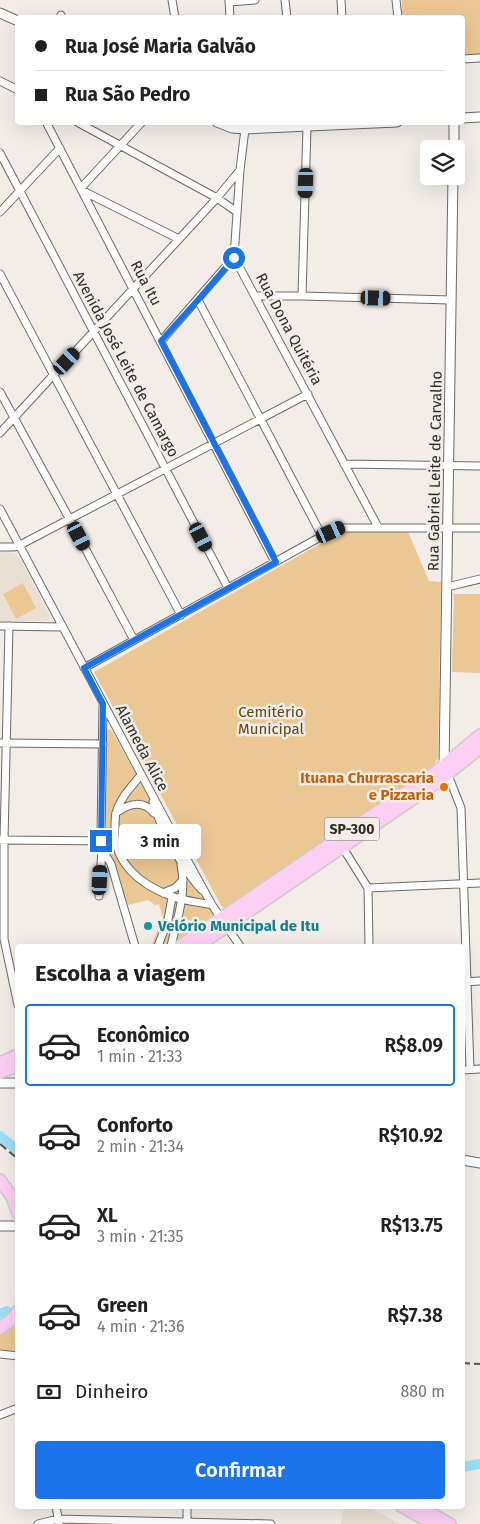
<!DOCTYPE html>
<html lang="pt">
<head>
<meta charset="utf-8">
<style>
	:root { --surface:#fff; --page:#f2f2f2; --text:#202124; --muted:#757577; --line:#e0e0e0; --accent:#1a73e8 }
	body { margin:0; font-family:"Fira Sans",sans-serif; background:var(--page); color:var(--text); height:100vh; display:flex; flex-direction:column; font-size:19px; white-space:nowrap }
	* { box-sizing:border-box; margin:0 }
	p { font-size:16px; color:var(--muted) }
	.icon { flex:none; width:28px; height:28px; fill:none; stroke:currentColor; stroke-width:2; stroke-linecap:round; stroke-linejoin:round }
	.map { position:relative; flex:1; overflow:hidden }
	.drawer { position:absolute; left:15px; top:944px; width:450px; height:565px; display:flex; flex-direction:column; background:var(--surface); border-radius:5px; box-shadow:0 5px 20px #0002 }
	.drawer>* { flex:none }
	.hud { position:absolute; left:15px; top:15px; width:450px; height:110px; border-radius:5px; box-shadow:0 5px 20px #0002; display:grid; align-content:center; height:110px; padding:0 20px; background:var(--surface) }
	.buttons { position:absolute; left:420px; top:140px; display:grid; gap:10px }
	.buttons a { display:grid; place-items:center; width:45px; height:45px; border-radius:5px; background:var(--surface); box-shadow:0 5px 20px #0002; font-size:25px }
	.end { position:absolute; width:22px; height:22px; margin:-11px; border:6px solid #1a73e8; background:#fff; box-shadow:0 0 0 2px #fff }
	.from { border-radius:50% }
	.bubble { position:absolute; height:35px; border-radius:5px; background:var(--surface); box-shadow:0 5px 20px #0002; font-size:16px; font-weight:600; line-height:35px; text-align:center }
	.car { position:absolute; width:15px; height:30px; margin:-15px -8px; border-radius:6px; box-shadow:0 0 4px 1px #0007; background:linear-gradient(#222 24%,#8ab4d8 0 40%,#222 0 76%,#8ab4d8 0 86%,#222 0) }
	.hud b { display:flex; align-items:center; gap:18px; height:48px; font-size:19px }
	.hud b+b { border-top:1px solid var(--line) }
	.hud i { width:12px; height:12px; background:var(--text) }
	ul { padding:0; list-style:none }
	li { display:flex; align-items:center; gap:15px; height:82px; margin:0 10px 8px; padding:0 10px; border:2px solid transparent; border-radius:5px }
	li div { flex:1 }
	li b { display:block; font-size:19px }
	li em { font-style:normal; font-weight:600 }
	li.active { border-color:var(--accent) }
	li>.icon { width:45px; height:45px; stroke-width:1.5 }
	h2 { padding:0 20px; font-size:22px; line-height:60px }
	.pay { display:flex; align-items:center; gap:12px; height:55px; padding:0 20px; font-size:19px }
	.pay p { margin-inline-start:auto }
	.action { display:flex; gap:10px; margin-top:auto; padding:10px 20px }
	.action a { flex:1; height:58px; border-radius:5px; background:var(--accent); color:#fff; font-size:20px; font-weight:600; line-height:58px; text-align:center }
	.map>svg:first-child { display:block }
</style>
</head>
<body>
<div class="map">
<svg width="480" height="1524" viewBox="0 0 480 1524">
	<rect width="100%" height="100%" fill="#f2ede7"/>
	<path fill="#e9e0d3" d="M 0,552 L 14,553 L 20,558 L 50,616 L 49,621 L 0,621 Z
		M 344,1506 L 367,1506 L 400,1524 L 341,1524 Z"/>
	<path fill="#ebc793" d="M 402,0 L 480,0 L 480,54 L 463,55 L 462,18 L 402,17 Z
		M 341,532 L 408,532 L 429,581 L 441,582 L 438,757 L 434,766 L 225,908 L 222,907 L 94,672 Z
		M 23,583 L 36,608 L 16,619 L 3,594 Z
		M 454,594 L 480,594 L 480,673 L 452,672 Z
		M 109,729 L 112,731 L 214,915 L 212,920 L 173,946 L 151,946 L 163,918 L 159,904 L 155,905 L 148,900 L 128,905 L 108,851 L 105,834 L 106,732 Z
		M 17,1324 L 17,1353 L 0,1349 L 0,1332 Z"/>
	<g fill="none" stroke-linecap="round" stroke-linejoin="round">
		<path stroke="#9bdff8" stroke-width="10" d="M 0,1136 L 18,1151
			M 0,1314 L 7,1311
			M 462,1467 L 480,1464"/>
		<defs>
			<path id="minor" d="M 172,0 L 175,18
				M 229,0 L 230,18
				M 285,0 L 287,18
				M 341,0 L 342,18
				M 396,0 L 398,18
				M 229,2 L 255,0
				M 60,18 L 61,15
				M 462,59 L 480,58
				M 0,81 L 18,90
				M 46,122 L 275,562
				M 77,122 L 217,198 L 237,212
				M 245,129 L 240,170 L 234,257 L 378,527
				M 0,153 L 228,588
				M 81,188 L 142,122
				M 83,191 L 179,239
				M 0,212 L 60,148
				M 0,274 L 181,615
				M 256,296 L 302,296 L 451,300
				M 302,296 L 307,127
				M 198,300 L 322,536
				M 161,341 L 234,257
				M 0,392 L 69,518 L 134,640
				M 0,433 L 217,198 L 240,170
				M 344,464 L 480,466
				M 0,509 L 173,834 L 212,905 L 240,946
				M 0,547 L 14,547 L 20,545 L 308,394
				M 447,587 L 480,579
				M 0,626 L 62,627
				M 9,626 L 4,840 L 4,939 L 18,1005
				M 84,668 L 322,536 L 341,528 L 480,528
				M 0,743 L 103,744
				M 141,775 C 132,786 120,798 116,813 C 115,817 115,823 115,828 C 113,863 141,885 171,896 C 184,901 199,902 212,905
				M 448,775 L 461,808 L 470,1069
				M 153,802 C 160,827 184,872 202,890
				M 116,813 C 129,803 143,800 154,813
				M 0,840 L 115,841
				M 343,848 L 368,888 L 369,946
				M 102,849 L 111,864 L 135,946
				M 368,888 L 480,883
				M 163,893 L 175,888 L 183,880
				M 99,896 L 102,849 L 101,835 L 103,706
				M 158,946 L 168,920 L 172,897
				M 171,946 C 177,920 187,892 181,865
				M 463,982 L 480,981
				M 462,1070 L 480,1069
				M 0,1354 L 18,1356
				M 0,1415 L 18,1408
				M 56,1506 L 59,1524
				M 187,1522 L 187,1506
				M 38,1524 L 58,1519 L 271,1524"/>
			<path id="tertiary" d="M 0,13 L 18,21
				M 462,118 L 480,117
				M 217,122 L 232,128 L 245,129 L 397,122
				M 454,149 L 454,122
				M 444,766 L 453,176
				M 0,1083 L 18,1083
				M 462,1160 L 480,1163
				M 0,1226 L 18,1226"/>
			<path id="primary" d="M 180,946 L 436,772 L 480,735
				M 198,946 L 439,781 L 480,748
				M 0,1063 L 18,1055
				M 0,1072 L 18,1066
				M 0,1180 L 12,1197 L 18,1213
				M 0,1328 L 10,1321 L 18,1311
				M 401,1506 L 433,1524
				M 418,1506 L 450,1524"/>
		</defs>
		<use href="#minor" stroke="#6d6a64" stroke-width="9"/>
		<use href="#tertiary" stroke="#6d6a64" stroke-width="11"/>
		<use href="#primary" stroke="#cdcccc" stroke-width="14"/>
		<use href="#minor" stroke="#fff" stroke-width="7"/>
		<use href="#tertiary" stroke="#fff" stroke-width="9"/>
		<use href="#primary" stroke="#fccff3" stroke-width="11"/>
		<path stroke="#565451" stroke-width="2" stroke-dasharray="8 4" stroke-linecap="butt" d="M 0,1144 L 18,1159
			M 462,1363 L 480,1364"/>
	</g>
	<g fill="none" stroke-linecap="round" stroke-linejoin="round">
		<path stroke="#1a73e8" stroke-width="6" d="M 101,841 L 103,704 L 84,668 L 276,562 L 161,341 L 198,300 L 234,258"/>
	</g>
	<circle fill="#e8710a" stroke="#f2ede7" stroke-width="2" cx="444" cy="787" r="5"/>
	<circle fill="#0f9aa8" stroke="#f2ede7" stroke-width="2" cx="148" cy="926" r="5"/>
	<g text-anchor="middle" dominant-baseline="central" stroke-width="5" stroke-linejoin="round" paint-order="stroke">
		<rect fill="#f2ede7" stroke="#686662" stroke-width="1" x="324.5" y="817.5" width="55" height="23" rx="4"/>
		<g font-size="14" font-weight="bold" fill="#2d2c29">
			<text x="352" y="829">SP-300</text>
		</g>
		<g font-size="15" fill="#2d2c29" stroke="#f2ede7">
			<text transform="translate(146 283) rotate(62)">Rua Itu</text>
			<text transform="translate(289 329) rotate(62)">Rua Dona Quitéria</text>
			<text transform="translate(126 364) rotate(62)">Avenida José Leite de Camargo</text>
			<text transform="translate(435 471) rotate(-89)">Rua Gabriel Leite de Carvalho</text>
			<text transform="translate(142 748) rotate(62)">Alameda Alice</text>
		</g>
		<g font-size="15" fill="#634615" stroke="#f2ede7">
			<text x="271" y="712">Cemitério<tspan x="271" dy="17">Municipal</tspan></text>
		</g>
		<g font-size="15" font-weight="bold" fill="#c56008" stroke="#f2ede7" text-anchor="end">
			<text x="434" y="778">Ituana Churrascaria<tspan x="434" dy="17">e Pizzaria</tspan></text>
		</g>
		<g font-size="15" font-weight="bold" fill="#0d838f" stroke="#f2ede7" text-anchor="start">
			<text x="158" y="926">Velório Municipal de Itu</text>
		</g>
	</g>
</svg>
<div class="buttons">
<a><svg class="icon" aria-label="layers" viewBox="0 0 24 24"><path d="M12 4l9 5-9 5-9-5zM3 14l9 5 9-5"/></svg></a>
</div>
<i class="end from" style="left:234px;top:258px"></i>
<i class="end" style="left:101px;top:841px"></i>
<div class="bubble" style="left:119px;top:824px;width:82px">3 min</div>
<i class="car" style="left:306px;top:183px;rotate:182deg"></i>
<i class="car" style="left:376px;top:298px;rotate:92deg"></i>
<i class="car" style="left:67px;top:361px;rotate:43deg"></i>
<i class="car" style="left:331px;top:532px;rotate:66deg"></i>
<i class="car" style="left:79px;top:536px;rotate:152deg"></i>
<i class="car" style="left:201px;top:537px;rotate:152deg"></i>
<i class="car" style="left:100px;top:880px;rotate:3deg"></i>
<div class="hud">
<b><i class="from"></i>Rua José Maria Galvão</b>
<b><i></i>Rua São Pedro</b>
</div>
<section class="drawer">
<h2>Escolha a viagem</h2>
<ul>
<li class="active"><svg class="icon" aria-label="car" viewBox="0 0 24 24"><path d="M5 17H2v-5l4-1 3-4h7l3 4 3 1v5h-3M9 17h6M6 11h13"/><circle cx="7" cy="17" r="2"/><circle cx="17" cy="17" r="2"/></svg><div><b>Econômico</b><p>1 min · 21:33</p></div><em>R$8.09</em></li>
<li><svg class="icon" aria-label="car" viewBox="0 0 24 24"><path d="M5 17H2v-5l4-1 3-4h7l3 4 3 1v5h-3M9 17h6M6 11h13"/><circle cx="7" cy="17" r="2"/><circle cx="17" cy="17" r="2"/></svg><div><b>Conforto</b><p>2 min · 21:34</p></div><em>R$10.92</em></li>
<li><svg class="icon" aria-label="car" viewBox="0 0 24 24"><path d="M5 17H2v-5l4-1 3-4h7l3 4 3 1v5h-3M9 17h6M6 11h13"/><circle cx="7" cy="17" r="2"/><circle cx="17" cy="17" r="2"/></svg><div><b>XL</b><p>3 min · 21:35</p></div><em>R$13.75</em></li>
<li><svg class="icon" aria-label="car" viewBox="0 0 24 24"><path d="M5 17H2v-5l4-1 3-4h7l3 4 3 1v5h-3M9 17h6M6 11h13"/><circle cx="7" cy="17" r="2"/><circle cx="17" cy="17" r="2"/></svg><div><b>Green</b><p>4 min · 21:36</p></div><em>R$7.38</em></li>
</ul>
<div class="pay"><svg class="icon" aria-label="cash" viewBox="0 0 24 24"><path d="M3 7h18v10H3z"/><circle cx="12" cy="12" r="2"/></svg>Dinheiro<p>880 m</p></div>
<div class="action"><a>Confirmar</a></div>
</section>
</div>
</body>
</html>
